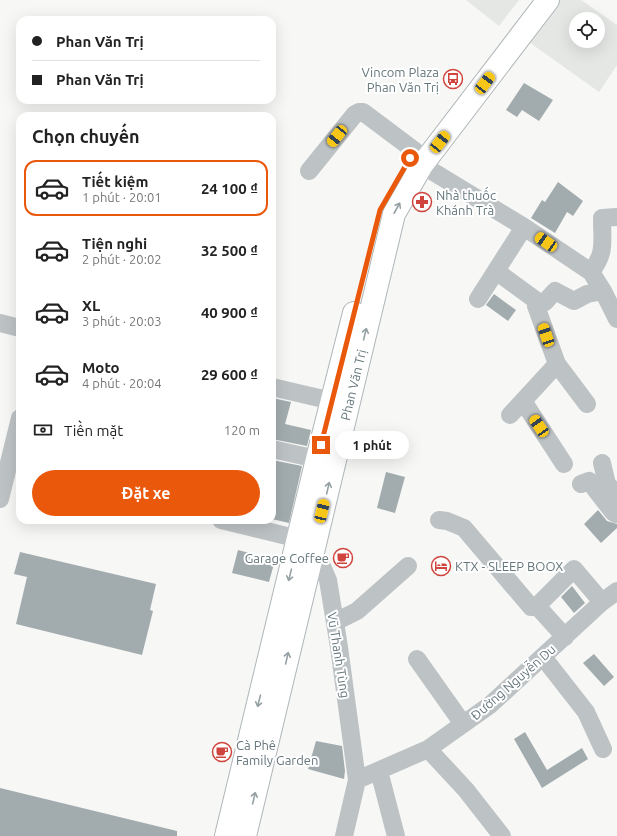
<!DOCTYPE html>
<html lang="vi">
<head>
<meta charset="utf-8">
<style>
	:root { --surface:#fff; --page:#f2f2f2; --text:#222; --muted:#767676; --line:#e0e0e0; --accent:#ea580c }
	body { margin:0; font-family:Ubuntu,sans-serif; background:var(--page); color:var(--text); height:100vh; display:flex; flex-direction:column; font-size:15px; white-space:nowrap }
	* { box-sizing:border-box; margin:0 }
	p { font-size:13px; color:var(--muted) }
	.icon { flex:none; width:22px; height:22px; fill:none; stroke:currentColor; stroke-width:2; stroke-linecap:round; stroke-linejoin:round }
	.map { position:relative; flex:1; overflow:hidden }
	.panel { position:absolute; left:16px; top:112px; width:260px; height:412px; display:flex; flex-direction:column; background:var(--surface); border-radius:12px; box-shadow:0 4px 16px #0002 }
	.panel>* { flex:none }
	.guide { position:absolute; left:16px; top:16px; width:260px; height:88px; border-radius:12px; box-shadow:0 4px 16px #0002; display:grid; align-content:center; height:88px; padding:0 16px; background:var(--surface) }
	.controls { position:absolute; left:569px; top:12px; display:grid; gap:8px }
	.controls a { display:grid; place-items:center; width:36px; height:36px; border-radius:50%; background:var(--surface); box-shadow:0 4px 16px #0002; font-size:20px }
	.end { position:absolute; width:18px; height:18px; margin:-9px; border:5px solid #ea580c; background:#fff; box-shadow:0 0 0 2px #fff }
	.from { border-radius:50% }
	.bubble { position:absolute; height:28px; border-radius:14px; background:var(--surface); box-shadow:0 4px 16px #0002; font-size:13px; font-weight:600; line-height:28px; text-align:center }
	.car { position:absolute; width:12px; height:24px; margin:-12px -6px; border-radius:5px; box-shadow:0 0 3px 1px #0007; background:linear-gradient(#f5c518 24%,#345 0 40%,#f5c518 0 76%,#345 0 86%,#f5c518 0) }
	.guide b { display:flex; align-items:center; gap:14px; height:38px; font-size:15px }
	.guide b+b { border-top:1px solid var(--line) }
	.guide i { width:10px; height:10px; background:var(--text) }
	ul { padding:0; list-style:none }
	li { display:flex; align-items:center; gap:12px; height:56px; margin:0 8px 6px; padding:0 8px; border:2px solid transparent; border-radius:12px }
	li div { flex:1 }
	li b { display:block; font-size:15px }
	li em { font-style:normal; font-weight:600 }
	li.active { border-color:var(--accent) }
	li>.icon { width:36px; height:36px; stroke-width:1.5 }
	h2 { padding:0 16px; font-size:18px; line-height:48px }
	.pay { display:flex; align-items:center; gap:10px; height:44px; padding:0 16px; font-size:15px }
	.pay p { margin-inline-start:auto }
	.cta { display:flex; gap:8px; margin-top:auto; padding:8px 16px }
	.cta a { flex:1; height:46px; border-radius:24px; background:var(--accent); color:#fff; font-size:16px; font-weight:600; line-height:46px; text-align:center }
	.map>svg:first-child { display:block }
</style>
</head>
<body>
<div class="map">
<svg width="617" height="836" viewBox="0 0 617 836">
	<rect width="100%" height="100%" fill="#f7f7f5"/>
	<path fill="#e5e7e5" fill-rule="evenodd" d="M 466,0 L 519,0 L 499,26 Z
		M 558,0 L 581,0 L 617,25 L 617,65 L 599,92 L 529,42 ZM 576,19 L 598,19 L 598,41 L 576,41 Z"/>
	<path fill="#a2acaf" d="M 524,83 L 553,100 L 539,121 L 522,110 L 517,117 L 506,110 Z
		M 558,182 L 583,201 L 573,216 L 567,212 L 555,233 L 531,218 L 542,200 L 545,202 Z
		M 494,294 L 516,310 L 508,321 L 486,305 Z
		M 272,398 L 291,402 L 285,424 L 311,430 L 307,446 L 272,439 Z
		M 272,460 L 302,466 L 289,523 L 272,519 Z
		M 386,472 L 405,477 L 395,513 L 377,508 Z
		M 598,510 L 607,521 L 617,524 L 617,528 L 601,543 L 584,524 Z
		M 238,550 L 275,560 L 269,582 L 232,573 Z
		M 20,552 L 156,584 L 150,610 L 153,611 L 142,655 L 16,624 L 27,577 L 14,574 Z
		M 572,586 L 585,603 L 574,613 L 561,597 Z
		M 594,654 L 614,677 L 604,686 L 583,663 Z
		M 525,732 L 547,770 L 582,748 L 588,759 L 542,788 L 514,739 Z
		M 316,741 L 342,746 L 345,771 L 344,779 L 308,769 Z
		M 0,788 L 177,831 L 177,836 L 0,836 Z"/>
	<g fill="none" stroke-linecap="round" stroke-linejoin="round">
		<defs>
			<g id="secondary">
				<path d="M 226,836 L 317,459 L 354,313"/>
				<path id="s1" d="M 245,836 L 394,214 L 422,165 L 548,0"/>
			</g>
		</defs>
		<use href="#secondary" stroke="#afb6b9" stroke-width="24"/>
		<path stroke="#bdc2c4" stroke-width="18" d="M 422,165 L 524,227 L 591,272 L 603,291 L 617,319
			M 309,171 L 355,114 L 359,112 L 363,112 L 415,151
			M 496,271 L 541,304
			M 591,272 C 606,252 602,243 602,218 L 617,217
			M 478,299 L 524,227
			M 0,323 L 20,328
			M 557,364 L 587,404
			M 272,387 L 332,401
			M 523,401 L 564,464
			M 510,415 L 557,364 L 536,306 L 545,302 L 555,291 L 574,301 L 587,294 L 603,291
			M 272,449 L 317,459
			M 602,463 L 607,484 L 617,495
			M 581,484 L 589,481 L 613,512 L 616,514
			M 0,499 L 20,418
			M 221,520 L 299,539 L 321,564 L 328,580 L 339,647 L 357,780 L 344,836
			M 439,520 L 447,521 L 464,528 L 531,607 L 537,606 L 565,637
			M 537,606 L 574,569 L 602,602
			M 335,622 L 357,611 L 408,566
			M 543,657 L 586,712 L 603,749
			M 417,659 L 463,724
			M 428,749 L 466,790 L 502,836
			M 379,771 L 396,836
			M 357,780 L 428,749 L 490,705 L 602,602 L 617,591"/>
		<use href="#secondary" stroke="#fff" stroke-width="22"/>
	</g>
	<defs><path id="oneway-shaft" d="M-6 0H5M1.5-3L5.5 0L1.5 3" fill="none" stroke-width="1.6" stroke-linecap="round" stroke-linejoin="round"/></defs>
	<g stroke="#94a0a3">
		<use href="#oneway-shaft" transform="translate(397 208) rotate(-61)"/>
		<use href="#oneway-shaft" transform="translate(365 334) rotate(-76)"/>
		<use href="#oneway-shaft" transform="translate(328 488) rotate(-77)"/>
		<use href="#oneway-shaft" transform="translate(290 575) rotate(104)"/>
		<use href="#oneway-shaft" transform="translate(287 658) rotate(-77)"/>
		<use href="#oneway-shaft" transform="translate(259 701) rotate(104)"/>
		<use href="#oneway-shaft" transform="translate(254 798) rotate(-77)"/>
	</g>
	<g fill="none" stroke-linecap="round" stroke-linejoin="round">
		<path stroke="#ea580c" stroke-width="5" d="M 321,445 L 380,210 L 410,158"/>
	</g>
	<defs>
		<symbol id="bus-ring" viewBox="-11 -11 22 22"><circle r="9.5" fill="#fff" stroke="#cf453d" stroke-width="1.5"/><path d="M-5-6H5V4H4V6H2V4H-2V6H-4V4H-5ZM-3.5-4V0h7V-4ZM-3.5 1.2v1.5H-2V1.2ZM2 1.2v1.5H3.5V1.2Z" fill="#cf453d"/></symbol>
		<symbol id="pharmacy-ring" viewBox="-11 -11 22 22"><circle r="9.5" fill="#fff" stroke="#cf453d" stroke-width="1.5"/><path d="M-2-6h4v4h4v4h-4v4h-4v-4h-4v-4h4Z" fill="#cf453d"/></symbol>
		<symbol id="cafe-ring" viewBox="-11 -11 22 22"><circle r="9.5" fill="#fff" stroke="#cf453d" stroke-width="1.5"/><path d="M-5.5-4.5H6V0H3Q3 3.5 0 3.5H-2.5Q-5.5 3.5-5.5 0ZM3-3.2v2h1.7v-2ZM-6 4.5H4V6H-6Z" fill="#cf453d"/></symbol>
		<symbol id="hotel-ring" viewBox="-11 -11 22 22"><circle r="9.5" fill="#fff" stroke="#cf453d" stroke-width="1.5"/><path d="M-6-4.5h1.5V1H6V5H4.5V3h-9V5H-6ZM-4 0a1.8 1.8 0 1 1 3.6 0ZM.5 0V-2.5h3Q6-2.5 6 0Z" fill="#cf453d"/></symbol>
	</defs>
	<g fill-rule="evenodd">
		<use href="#bus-ring" x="442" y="68" width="22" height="22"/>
		<use href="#pharmacy-ring" x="411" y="191" width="22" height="22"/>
		<use href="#cafe-ring" x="332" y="547" width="22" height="22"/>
		<use href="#hotel-ring" x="430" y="555" width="22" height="22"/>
		<use href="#cafe-ring" x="211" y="741" width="22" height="22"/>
	</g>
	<g text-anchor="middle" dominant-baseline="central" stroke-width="4" stroke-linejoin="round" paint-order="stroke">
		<g font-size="13" fill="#66777c" stroke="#fff" text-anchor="start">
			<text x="439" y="72" text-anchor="end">Vincom Plaza<tspan x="439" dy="15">Phan Văn Trị</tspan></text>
			<text x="436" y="195">Nhà thuốc<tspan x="436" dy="15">Khánh Trà</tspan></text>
			<text x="329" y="558" text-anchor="end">Garage Coffee</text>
			<text x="455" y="566">KTX - SLEEP BOOX</text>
			<text x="236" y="745">Cà Phê<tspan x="236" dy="15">Family Garden</tspan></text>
		</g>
		<g font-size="13" fill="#66777c" stroke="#fff">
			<text stroke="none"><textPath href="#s1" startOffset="464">Phan Văn Trị</textPath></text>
			<text transform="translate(339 655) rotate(81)">Vũ Thanh Tùng</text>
			<text transform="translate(513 682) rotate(-41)">Đường Nguyễn Du</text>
		</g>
	</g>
</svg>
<div class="controls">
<a><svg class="icon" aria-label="locate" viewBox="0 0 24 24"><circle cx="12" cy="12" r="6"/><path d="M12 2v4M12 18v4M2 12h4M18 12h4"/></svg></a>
</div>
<i class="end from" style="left:410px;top:158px"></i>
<i class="end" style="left:321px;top:445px"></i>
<div class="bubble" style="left:335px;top:431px;width:74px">1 phút</div>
<i class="car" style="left:485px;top:83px;rotate:37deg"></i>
<i class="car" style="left:337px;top:136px;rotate:219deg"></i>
<i class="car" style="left:440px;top:142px;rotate:38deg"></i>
<i class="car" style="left:546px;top:242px;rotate:304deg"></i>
<i class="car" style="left:546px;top:335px;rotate:341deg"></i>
<i class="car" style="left:539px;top:426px;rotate:326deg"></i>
<i class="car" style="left:322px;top:511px;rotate:13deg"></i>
<div class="guide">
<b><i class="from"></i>Phan Văn Trị</b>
<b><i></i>Phan Văn Trị</b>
</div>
<section class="panel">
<h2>Chọn chuyến</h2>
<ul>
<li class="active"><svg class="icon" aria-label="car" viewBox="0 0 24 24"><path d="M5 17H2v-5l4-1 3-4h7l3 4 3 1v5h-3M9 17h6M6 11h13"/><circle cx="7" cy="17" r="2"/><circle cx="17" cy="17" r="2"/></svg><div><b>Tiết kiệm</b><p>1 phút · 20:01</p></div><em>24 100 ₫</em></li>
<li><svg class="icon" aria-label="car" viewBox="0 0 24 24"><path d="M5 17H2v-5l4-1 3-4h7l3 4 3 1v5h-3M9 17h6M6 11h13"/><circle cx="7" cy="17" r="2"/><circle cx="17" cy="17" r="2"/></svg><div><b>Tiện nghi</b><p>2 phút · 20:02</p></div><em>32 500 ₫</em></li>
<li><svg class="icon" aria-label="car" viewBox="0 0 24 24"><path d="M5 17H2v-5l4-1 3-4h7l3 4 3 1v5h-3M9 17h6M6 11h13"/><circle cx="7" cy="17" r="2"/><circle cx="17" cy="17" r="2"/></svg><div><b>XL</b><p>3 phút · 20:03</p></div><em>40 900 ₫</em></li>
<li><svg class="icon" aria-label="car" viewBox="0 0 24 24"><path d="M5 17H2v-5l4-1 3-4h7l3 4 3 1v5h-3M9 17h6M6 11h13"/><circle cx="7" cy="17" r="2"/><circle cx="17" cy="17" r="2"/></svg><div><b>Moto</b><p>4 phút · 20:04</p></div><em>29 600 ₫</em></li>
</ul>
<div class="pay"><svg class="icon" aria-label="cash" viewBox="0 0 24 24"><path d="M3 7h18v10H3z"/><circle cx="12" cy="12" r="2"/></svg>Tiền mặt<p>120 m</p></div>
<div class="cta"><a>Đặt xe</a></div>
</section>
</div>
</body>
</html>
